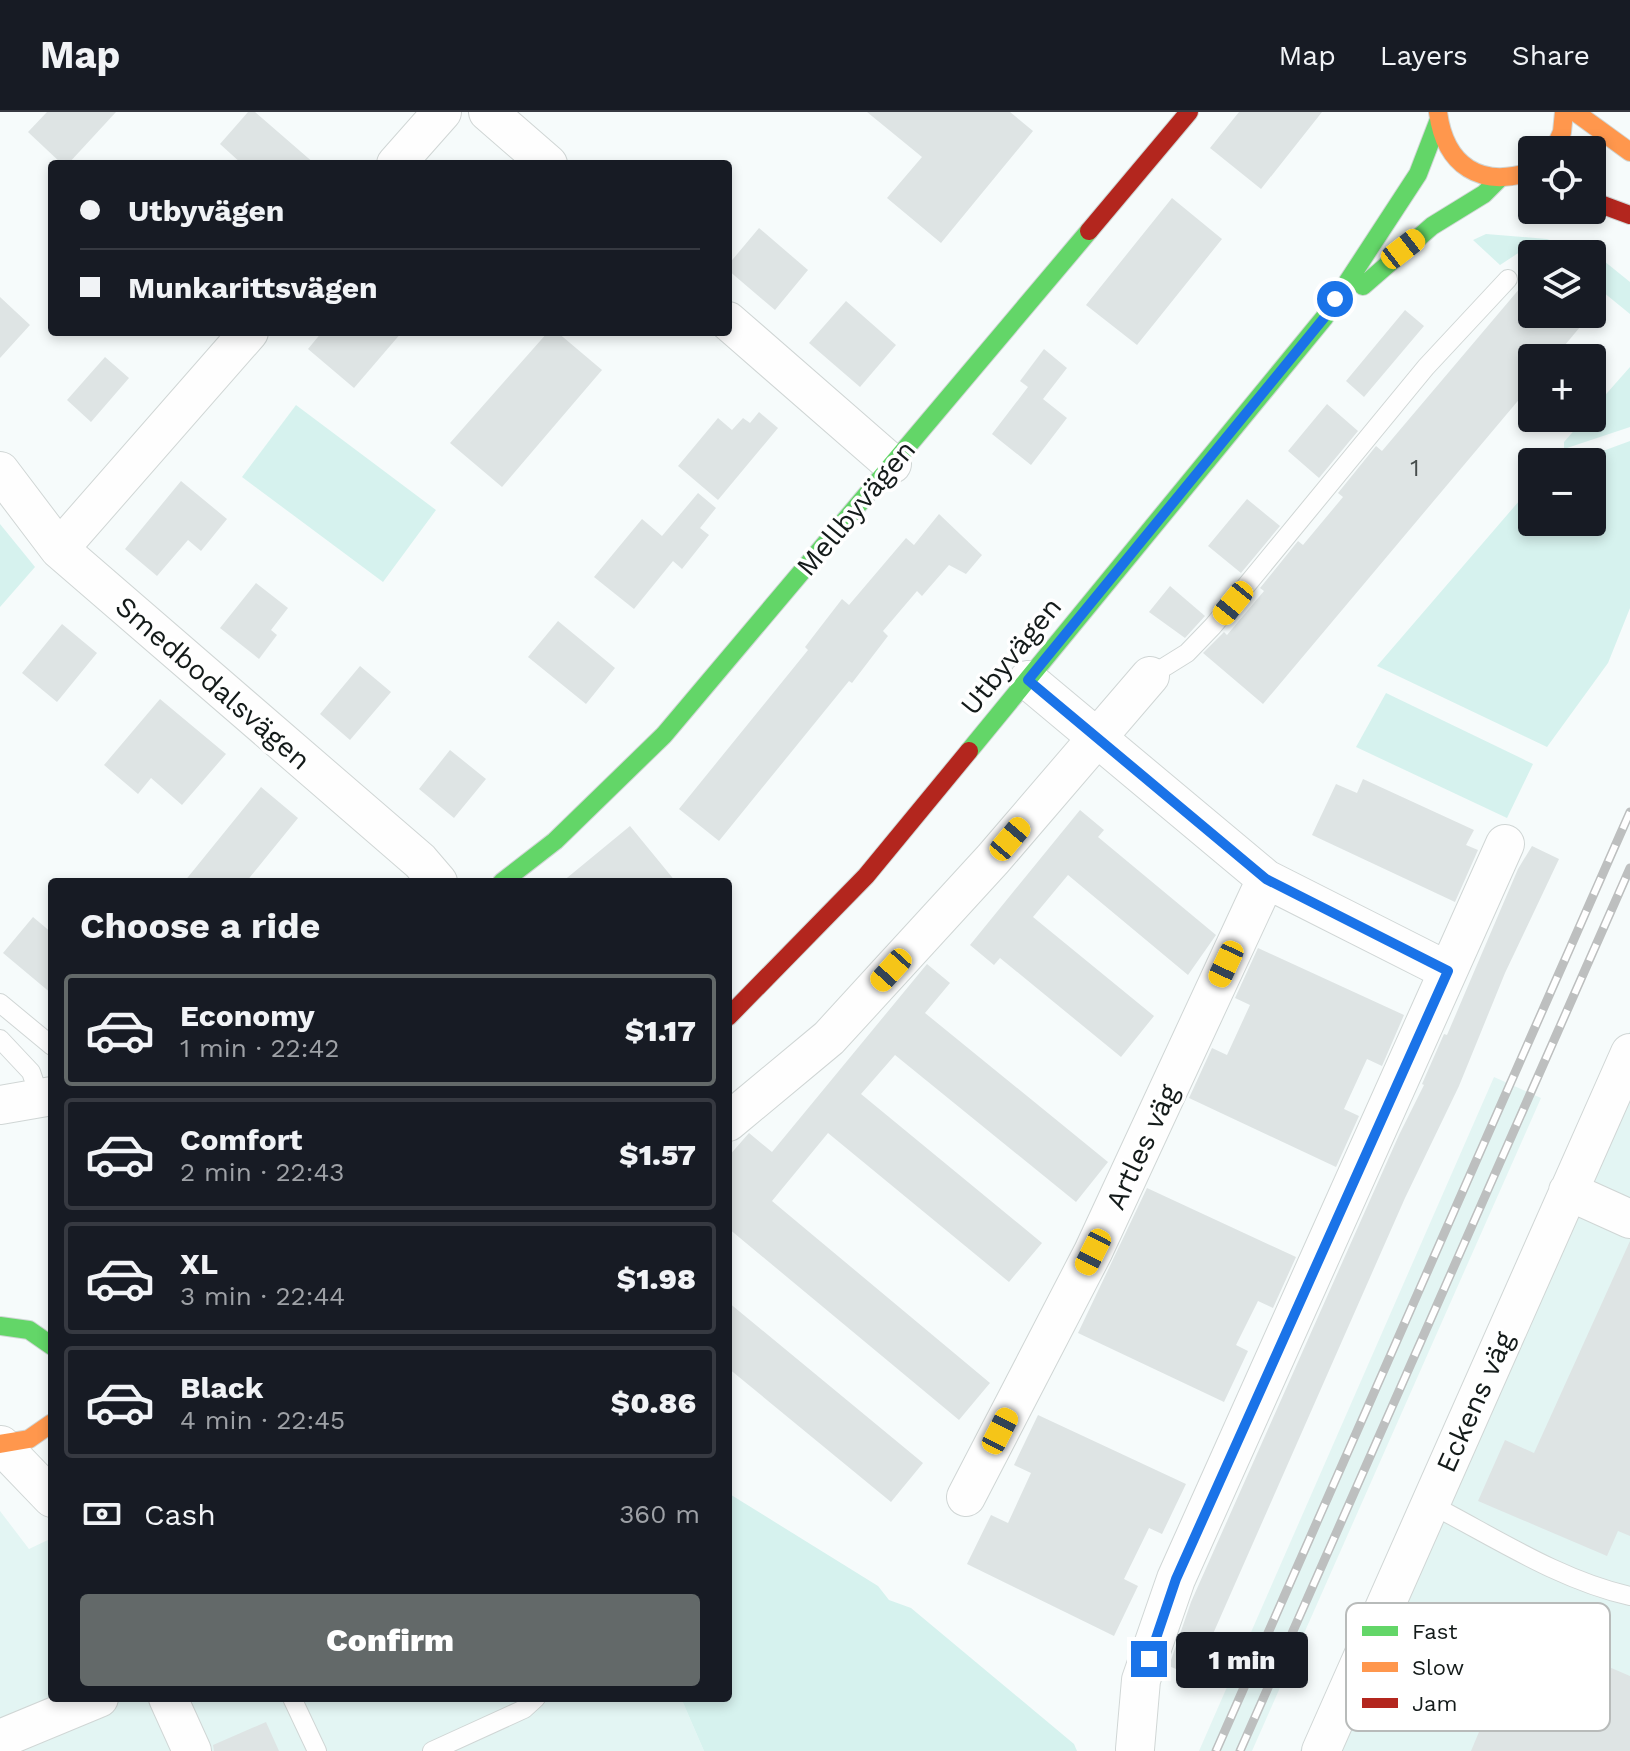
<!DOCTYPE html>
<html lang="en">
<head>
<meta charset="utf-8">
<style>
	:root { --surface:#171b24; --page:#20242c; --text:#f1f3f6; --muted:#9ea1a6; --line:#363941; --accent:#636969 }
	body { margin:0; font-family:"Work Sans",sans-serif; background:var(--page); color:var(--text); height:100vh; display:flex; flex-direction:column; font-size:30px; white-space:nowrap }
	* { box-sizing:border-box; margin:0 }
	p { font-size:26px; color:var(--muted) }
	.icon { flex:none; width:44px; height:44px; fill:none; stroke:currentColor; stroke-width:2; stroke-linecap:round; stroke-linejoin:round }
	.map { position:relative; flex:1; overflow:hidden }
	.side { position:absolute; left:48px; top:766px; width:684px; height:824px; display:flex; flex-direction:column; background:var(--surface); border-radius:8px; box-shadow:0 4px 12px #0003 }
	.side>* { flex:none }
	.top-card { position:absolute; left:48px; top:48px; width:684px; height:176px; border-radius:8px; box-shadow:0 4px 12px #0003; display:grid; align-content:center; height:176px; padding:0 32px; background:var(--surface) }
	.buttons { position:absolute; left:1518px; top:24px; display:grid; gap:16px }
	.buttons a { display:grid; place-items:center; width:88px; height:88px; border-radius:8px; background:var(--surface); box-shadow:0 4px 12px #0003; font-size:40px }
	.end { position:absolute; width:36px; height:36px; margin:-18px; border:10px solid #1a73e8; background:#fff; box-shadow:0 0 0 4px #fff }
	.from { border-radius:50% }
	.bubble { position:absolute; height:56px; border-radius:8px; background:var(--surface); box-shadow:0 4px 12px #0003; font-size:26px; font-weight:800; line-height:56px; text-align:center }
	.car { position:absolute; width:24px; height:48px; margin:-24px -12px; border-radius:10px; box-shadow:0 0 6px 2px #0007; background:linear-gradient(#f5c518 24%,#345 0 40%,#f5c518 0 76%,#345 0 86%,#f5c518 0) }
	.top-card b { display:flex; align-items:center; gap:28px; height:76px; font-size:30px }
	.top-card b+b { border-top:2px solid var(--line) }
	.top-card i { width:20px; height:20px; background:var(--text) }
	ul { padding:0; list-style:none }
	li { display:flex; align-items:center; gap:24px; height:112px; margin:0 16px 12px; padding:0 16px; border:4px solid var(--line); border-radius:8px }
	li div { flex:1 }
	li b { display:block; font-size:30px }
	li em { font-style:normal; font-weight:800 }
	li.on { border-color:var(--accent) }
	li>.icon { width:72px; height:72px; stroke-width:1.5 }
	h2 { padding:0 32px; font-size:36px; line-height:96px }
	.pay { display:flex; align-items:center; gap:20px; height:88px; padding:0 32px; font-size:30px }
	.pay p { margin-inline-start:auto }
	.action { display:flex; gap:16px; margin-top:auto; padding:16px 32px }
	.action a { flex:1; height:92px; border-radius:8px; background:var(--accent); color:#fff; font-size:32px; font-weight:800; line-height:92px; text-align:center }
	header { display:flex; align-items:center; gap:48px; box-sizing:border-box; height:112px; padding:0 40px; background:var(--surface); border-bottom:2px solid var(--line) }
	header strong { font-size:38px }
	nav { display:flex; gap:44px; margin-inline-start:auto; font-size:28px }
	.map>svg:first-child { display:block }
</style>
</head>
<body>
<header>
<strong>Map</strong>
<nav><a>Map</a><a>Layers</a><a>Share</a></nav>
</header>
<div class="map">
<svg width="1630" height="1639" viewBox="0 0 1630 1639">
	<rect width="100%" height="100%" fill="#f6fbfb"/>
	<path fill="#e3f5f3" d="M 1630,919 L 1630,1639 L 1300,1639 Z
		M 1494,965 L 1541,986 L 1252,1639 L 1199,1639 Z
		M 0,1399 L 29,1437 L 52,1426 L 52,1586 L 681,1586 L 704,1639 L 0,1639 Z"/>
	<path fill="#d6f2ee" d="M 1486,122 L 1547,127 L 1587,142 L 1557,142 L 1543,133 L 1532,132 L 1500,153 L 1473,128 Z
		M 1592,144 L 1604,149 L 1630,170 L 1630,202 L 1592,171 Z
		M 1630,255 L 1630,315 L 1564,337 L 1564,330 L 1585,306 L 1592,306 L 1592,298 Z
		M 296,293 L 436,398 L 383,470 L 242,365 Z
		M 1630,329 L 1630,496 L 1608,551 L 1547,635 L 1377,554 L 1532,374 L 1532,410 L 1592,410 L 1592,350 L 1573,350 Z
		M 0,412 L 35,455 L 0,495 Z
		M 1386,581 L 1533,652 L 1507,706 L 1356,635 Z
		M 728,1381 L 878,1474 L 889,1488 L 911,1496 L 1074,1632 L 1077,1639 L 704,1639 L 681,1586 L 728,1586 Z"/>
	<path fill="#dee4e4" d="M 47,0 L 116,0 L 68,52 L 62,52 L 28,20 Z
		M 248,0 L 255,0 L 315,52 L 242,52 L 220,32 Z
		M 867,0 L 1010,0 L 1033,19 L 941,131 L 887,86 L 922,45 Z
		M 1239,0 L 1322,0 L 1261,77 L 1210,36 Z
		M 1172,86 L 1222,127 L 1137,233 L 1086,193 Z
		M 759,116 L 808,158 L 775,198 L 728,158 L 728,153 Z
		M 1532,162 L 1532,202 L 1591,202 L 1554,246 L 1532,246 L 1532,272 L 1263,592 L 1203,541 L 1224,520 L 1227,523 L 1264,479 L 1260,476 L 1298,429 L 1303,433 L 1343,385 L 1338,381 L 1376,334 L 1382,339 Z
		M 0,185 L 30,213 L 0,246 Z
		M 846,189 L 896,233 L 860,275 L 809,231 Z
		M 1405,198 L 1424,214 L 1364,285 L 1346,269 Z
		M 322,220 L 402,220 L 354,276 L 308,237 Z
		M 548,220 L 557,220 L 602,258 L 502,375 L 450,331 Z
		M 1044,237 L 1067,256 L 1043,287 L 1067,306 L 1031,353 L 992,322 L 1028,275 L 1020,269 Z
		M 105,245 L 129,266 L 91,310 L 67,288 Z
		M 1327,292 L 1358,319 L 1319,366 L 1288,339 Z
		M 759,300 L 778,316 L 718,388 L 678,354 L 718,306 L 732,318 L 743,306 L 750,311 Z
		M 181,369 L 227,407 L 201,439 L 188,428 L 157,464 L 125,437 Z
		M 698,381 L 716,396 L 700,416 L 709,423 L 682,457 L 673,449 L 634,497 L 594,465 L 642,407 L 662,424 Z
		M 1247,387 L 1280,414 L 1241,461 L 1208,434 Z
		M 939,402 L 982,443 L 966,462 L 949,453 L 922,484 L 917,479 L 883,519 L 888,524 L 852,571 L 849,569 L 719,729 L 679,697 L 808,538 L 805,535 L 842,487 L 849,493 L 906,426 L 914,433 Z
		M 256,471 L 288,496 L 271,518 L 277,523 L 259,547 L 220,516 Z
		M 1170,474 L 1205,504 L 1185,526 L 1149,500 Z
		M 558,509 L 615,556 L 586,592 L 528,545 Z
		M 62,512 L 97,541 L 57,590 L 22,561 Z
		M 360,554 L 391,580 L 350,628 L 320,602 Z
		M 160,587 L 226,642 L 182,693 L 151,666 L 138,682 L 104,653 Z
		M 450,638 L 486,667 L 454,706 L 419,677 Z
		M 1363,667 L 1474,718 L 1466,733 L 1478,738 L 1455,790 L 1312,723 L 1336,672 L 1357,681 Z
		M 261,675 L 298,706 L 246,770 L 184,770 Z
		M 1080,698 L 1104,718 L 1098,725 L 1216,823 L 1188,863 L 1068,763 L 1033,805 L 1154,904 L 1121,945 L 1000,846 L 994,853 L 970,833 Z
		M 630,714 L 676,770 L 562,770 Z
		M 1532,734 L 1559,747 L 1505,861 L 1459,974 L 1405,1086 L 1194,1565 L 1169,1554 L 1191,1490 L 1399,1023 L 1424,973 L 1422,972 L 1444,922 L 1447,923 L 1518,757 Z
		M 33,805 L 52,821 L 52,882 L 3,841 Z
		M 1258,836 L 1404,903 L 1382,954 L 1367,947 L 1344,997 L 1359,1004 L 1336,1055 L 1189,986 L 1212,936 L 1227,943 L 1250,893 L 1235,886 Z
		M 927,852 L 950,871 L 925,901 L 1108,1050 L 1076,1090 L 895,943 L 861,982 L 1042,1131 L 1009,1170 L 828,1021 L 772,1089 L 990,1271 L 959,1308 L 728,1116 L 728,1045 L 749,1021 L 772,1040 Z
		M 1147,1076 L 1296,1145 L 1273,1196 L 1258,1189 L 1236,1233 L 1248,1239 L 1224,1290 L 1078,1221 Z
		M 1630,1129 L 1630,1424 L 1618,1419 L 1607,1444 L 1478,1389 L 1505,1328 L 1534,1341 Z
		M 728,1190 L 923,1351 L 891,1390 L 728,1256 Z
		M 1038,1303 L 1186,1372 L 1162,1422 L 1149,1416 L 1124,1467 L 1138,1474 L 1114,1524 L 967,1452 L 991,1403 L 1008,1411 L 1031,1361 L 1014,1353 Z
		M 1466,1494 L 1630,1564 L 1630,1639 L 1471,1639 L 1489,1596 L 1434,1573 Z
		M 266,1610 L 279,1639 L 214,1639 L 213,1633 Z"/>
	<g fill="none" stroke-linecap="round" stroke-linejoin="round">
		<defs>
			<path id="lane" d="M 1150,564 L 1187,541 L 1213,514 L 1426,255 L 1508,167
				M 0,891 L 52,934
				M 0,927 L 31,960 L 40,986
				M 1430,1392 C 1494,1425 1559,1468 1630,1484
				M 292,1586 L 317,1639
				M 432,1639 L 524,1597 L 536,1586"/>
			<path id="street" d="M 488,0 L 548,52
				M 396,52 L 442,0
				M 728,209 L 892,352
				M 0,359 L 59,437 L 420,749 L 438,770
				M 59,437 L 249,220
				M 1028,568 L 1266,767 L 1448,859
				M 0,993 L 52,984
				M 728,1010 L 829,926 L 993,747 L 1150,564
				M 1568,1079 L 1630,1107
				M 1,1333 L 52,1386
				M 966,1385 L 1093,1140 L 1266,767
				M 168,1586 L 192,1639
				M 0,1627 L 99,1586
				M 1135,1637 L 1141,1568 L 1176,1467 L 1505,732
				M 1321,1639 L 1630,941"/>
			<path id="fast" d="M 1363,174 L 1432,114 L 1484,82 L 1499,67
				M 969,639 L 1324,206 L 1418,62 L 1438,10
				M 502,770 L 555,729 L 664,623 L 1089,119
				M 0,1214 L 29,1218 L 52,1234"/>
			<path id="slow" d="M 1438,0 C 1445,54 1481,77 1532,59
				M 1575,0 L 1630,40
				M 1554,38 L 1562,20 L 1564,0
				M 0,1332 L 29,1327 L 52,1311"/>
			<path id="jam" d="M 1592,89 L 1630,103
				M 1089,119 L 1189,0
				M 728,905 L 866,764 L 969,639"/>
		</defs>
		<use href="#lane" stroke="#d0d6d5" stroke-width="20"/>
		<use href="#street" stroke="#d0d6d5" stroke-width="40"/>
		<use href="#fast" stroke="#d0d6d5" stroke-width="20"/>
		<use href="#slow" stroke="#d0d6d5" stroke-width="20"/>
		<use href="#jam" stroke="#d0d6d5" stroke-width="20"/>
		<use href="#lane" stroke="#fefefe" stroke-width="18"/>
		<use href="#street" stroke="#fefefe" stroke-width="38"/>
		<use href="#fast" stroke="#63d668" stroke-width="18"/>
		<use href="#slow" stroke="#ff974d" stroke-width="18"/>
		<use href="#jam" stroke="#b3261e" stroke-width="18"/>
		<defs>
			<path id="rail" d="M 1216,1639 L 1630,700
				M 1240,1639 L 1630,756"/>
		</defs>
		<use href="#rail" stroke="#bdbfbf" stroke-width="9"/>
		<use href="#rail" stroke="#fff" stroke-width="6" stroke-dasharray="18" stroke-linecap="butt"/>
	</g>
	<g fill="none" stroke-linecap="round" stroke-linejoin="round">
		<path stroke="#1a73e8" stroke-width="10" d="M 1149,1547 L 1176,1467 L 1448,859 L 1266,767 L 1028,568 L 1324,206 L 1335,187"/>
	</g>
	<g text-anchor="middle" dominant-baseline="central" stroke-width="7" stroke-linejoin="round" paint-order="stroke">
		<g font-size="24" fill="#464d4c">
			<text x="1415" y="356">1</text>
		</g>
		<g font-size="28" fill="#141b1a" stroke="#fff">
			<text transform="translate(856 396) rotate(-50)">Mellbyvägen</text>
			<text transform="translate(1011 544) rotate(-51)">Utbyvägen</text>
			<text transform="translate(213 571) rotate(41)">Smedbodalsvägen</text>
			<text transform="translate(1142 1035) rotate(-65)">Artles väg</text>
			<text transform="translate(1475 1290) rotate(-66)">Eckens väg</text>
		</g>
	</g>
	<rect x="1346" y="1491" width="264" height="128" rx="12" fill="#fff" stroke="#b8bbba" stroke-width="2"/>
	<rect x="1362" y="1514" width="36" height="10" fill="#63d668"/>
	<rect x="1362" y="1550" width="36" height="10" fill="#ff974d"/>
	<rect x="1362" y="1586" width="36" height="10" fill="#b3261e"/>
	<g font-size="22" fill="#141b1a">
		<text x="1412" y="1527">Fast</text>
		<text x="1412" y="1563">Slow</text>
		<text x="1412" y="1599">Jam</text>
	</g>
</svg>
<div class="buttons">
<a><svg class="icon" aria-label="locate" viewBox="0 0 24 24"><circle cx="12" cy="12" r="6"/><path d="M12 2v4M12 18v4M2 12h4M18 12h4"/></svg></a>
<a><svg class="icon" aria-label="layers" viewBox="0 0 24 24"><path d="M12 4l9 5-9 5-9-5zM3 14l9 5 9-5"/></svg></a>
<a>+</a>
<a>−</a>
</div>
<i class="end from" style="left:1335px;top:187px"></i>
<i class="end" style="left:1149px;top:1547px"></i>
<div class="bubble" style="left:1176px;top:1520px;width:132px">1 min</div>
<i class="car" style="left:1403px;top:137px;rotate:52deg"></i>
<i class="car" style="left:1233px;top:491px;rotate:219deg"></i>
<i class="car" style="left:1010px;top:727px;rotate:40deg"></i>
<i class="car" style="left:1226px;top:852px;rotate:205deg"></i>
<i class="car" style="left:891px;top:858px;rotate:222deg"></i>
<i class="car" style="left:1093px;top:1140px;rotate:207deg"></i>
<i class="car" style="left:1000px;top:1319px;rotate:27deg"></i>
<div class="top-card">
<b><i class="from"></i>Utbyvägen</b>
<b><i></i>Munkarittsvägen</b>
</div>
<section class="side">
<h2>Choose a ride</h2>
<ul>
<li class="on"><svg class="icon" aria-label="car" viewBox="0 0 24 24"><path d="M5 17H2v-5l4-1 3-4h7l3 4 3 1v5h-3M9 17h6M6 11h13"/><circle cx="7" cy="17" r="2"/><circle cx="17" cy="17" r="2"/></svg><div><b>Economy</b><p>1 min · 22:42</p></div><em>$1.17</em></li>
<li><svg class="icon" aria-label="car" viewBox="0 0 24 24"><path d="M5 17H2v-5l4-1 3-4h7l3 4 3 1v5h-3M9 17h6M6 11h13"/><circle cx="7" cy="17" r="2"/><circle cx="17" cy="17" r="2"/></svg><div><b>Comfort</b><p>2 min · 22:43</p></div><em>$1.57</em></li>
<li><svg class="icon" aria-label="car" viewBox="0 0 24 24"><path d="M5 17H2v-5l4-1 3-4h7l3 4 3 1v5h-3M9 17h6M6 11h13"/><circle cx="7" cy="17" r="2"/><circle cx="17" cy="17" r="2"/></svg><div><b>XL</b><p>3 min · 22:44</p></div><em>$1.98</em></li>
<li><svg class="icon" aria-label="car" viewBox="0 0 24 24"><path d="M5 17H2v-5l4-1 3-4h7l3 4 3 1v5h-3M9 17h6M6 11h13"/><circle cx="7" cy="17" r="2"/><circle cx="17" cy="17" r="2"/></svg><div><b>Black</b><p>4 min · 22:45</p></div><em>$0.86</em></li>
</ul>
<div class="pay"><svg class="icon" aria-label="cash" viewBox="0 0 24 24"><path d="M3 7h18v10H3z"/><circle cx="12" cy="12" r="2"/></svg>Cash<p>360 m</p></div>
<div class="action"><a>Confirm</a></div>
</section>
</div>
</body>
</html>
